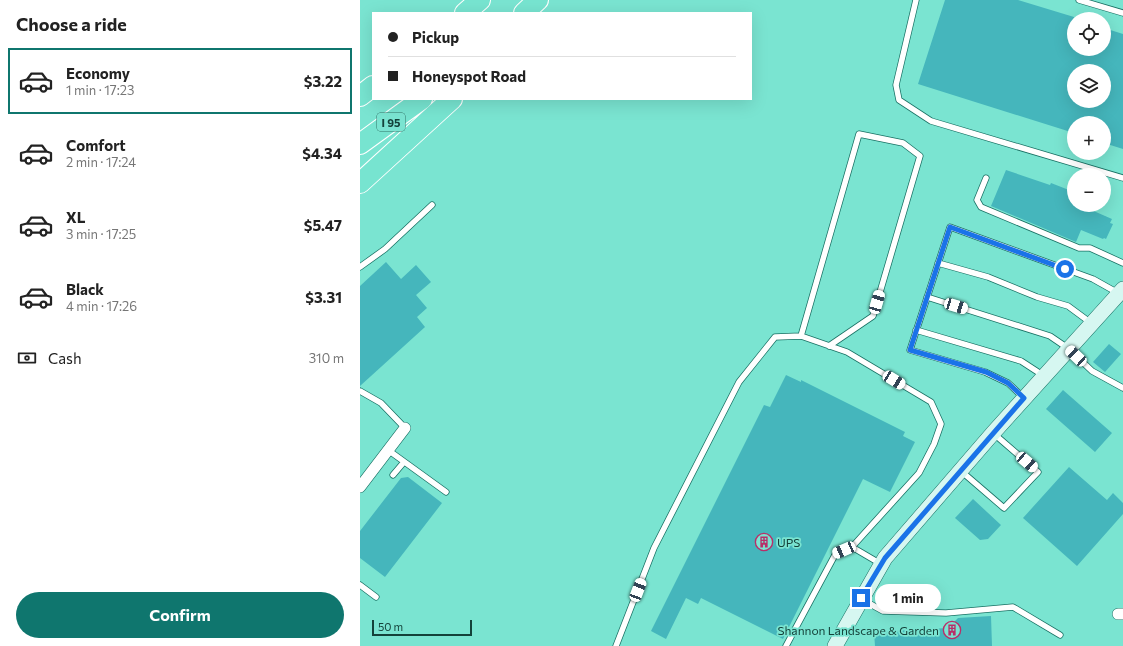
<!DOCTYPE html>
<html lang="en">
<head>
<meta charset="utf-8">
<style>
	:root { --surface:#fff; --page:#f6f6f6; --text:#222; --muted:#767676; --line:#e0e0e0; --accent:#0f766e }
	body { margin:0; font-family:Commissioner,sans-serif; background:var(--page); color:var(--text); height:100vh; display:flex; flex-direction:column; font-size:15px; white-space:nowrap }
	* { box-sizing:border-box; margin:0 }
	p { font-size:13px; color:var(--muted) }
	.icon { flex:none; width:22px; height:22px; fill:none; stroke:currentColor; stroke-width:2; stroke-linecap:round; stroke-linejoin:round }
	.map { position:relative; flex:1; overflow:hidden }
	.panel { display:flex; flex-direction:column; background:var(--surface); width:360px }
	.panel>* { flex:none }
	.banner { position:absolute; left:12px; top:12px; width:380px; height:88px; border-radius:0px; box-shadow:0 4px 16px #0002; display:grid; align-content:center; height:88px; padding:0 16px; background:var(--surface) }
	.buttons { position:absolute; left:707px; top:12px; display:grid; gap:8px }
	.buttons a { display:grid; place-items:center; width:44px; height:44px; border-radius:50%; background:var(--surface); box-shadow:0 4px 16px #0002; font-size:20px }
	.scale { position:absolute; left:12px; bottom:10px; width:100px; box-sizing:border-box; padding-left:4px; border:2px solid #14423a; border-top:0; font-size:11px; line-height:14px; white-space:nowrap; color:#14423a; -webkit-text-stroke:3px #7ae4d1; paint-order:stroke }
	.end { position:absolute; width:18px; height:18px; margin:-9px; border:5px solid #1a73e8; background:#fff; box-shadow:0 0 0 2px #fff }
	.from { border-radius:50% }
	.bubble { position:absolute; height:28px; border-radius:14px; background:var(--surface); box-shadow:0 4px 16px #0002; font-size:13px; font-weight:700; line-height:28px; text-align:center }
	.car { position:absolute; width:12px; height:24px; margin:-12px -6px; border-radius:5px; box-shadow:0 0 3px 1px #0007; background:linear-gradient(#fff 24%,#345 0 40%,#fff 0 76%,#345 0 86%,#fff 0) }
	.banner b { display:flex; align-items:center; gap:14px; height:38px; font-size:15px }
	.banner b+b { border-top:1px solid var(--line) }
	.banner i { width:10px; height:10px; background:var(--text) }
	ul { padding:0; list-style:none }
	li { display:flex; align-items:center; gap:12px; height:66px; margin:0 8px 6px; padding:0 8px; border:2px solid transparent; border-radius:0px }
	li div { flex:1 }
	li b { display:block; font-size:15px }
	li em { font-style:normal; font-weight:700 }
	li.active { border-color:var(--accent) }
	li>.icon { width:36px; height:36px; stroke-width:1.5 }
	h2 { padding:0 16px; font-size:18px; line-height:48px }
	.pay { display:flex; align-items:center; gap:10px; height:44px; padding:0 16px; font-size:15px }
	.pay p { margin-inline-start:auto }
	.cta { display:flex; gap:8px; margin-top:auto; padding:8px 16px }
	.cta a { flex:1; height:46px; border-radius:24px; background:var(--accent); color:#fff; font-size:16px; font-weight:700; line-height:46px; text-align:center }
	main { display:flex; flex:1; min-height:0 }
	.map>svg:first-child { display:block }
</style>
</head>
<body>
<main>
<section class="panel">
<h2>Choose a ride</h2>
<ul>
<li class="active"><svg class="icon" aria-label="car" viewBox="0 0 24 24"><path d="M5 17H2v-5l4-1 3-4h7l3 4 3 1v5h-3M9 17h6M6 11h13"/><circle cx="7" cy="17" r="2"/><circle cx="17" cy="17" r="2"/></svg><div><b>Economy</b><p>1 min · 17:23</p></div><em>$3.22</em></li>
<li><svg class="icon" aria-label="car" viewBox="0 0 24 24"><path d="M5 17H2v-5l4-1 3-4h7l3 4 3 1v5h-3M9 17h6M6 11h13"/><circle cx="7" cy="17" r="2"/><circle cx="17" cy="17" r="2"/></svg><div><b>Comfort</b><p>2 min · 17:24</p></div><em>$4.34</em></li>
<li><svg class="icon" aria-label="car" viewBox="0 0 24 24"><path d="M5 17H2v-5l4-1 3-4h7l3 4 3 1v5h-3M9 17h6M6 11h13"/><circle cx="7" cy="17" r="2"/><circle cx="17" cy="17" r="2"/></svg><div><b>XL</b><p>3 min · 17:25</p></div><em>$5.47</em></li>
<li><svg class="icon" aria-label="car" viewBox="0 0 24 24"><path d="M5 17H2v-5l4-1 3-4h7l3 4 3 1v5h-3M9 17h6M6 11h13"/><circle cx="7" cy="17" r="2"/><circle cx="17" cy="17" r="2"/></svg><div><b>Black</b><p>4 min · 17:26</p></div><em>$3.31</em></li>
</ul>
<div class="pay"><svg class="icon" aria-label="cash" viewBox="0 0 24 24"><path d="M3 7h18v10H3z"/><circle cx="12" cy="12" r="2"/></svg>Cash<p>310 m</p></div>
<div class="cta"><a>Confirm</a></div>
</section>
<div class="map">
<svg width="763" height="646" viewBox="0 0 763 646">
	<rect width="100%" height="100%" fill="#7ae4d1"/>
	<path fill="#45b6bc" fill-rule="evenodd" d="M 585,0 L 658,0 L 714,17 L 714,49 L 744,49 L 744,28 L 763,34 L 763,149 L 744,143 L 744,123 L 714,123 L 714,133 L 558,84 ZM 714,71 L 744,71 L 744,101 L 714,101 Z
		M 646,170 L 690,185 L 691,183 L 714,192 L 714,205 L 731,205 L 729,209 L 752,219 L 750,223 L 753,224 L 746,239 L 744,238 L 743,239 L 721,230 L 716,242 L 631,206 Z
		M 26,262 L 41,279 L 56,265 L 71,282 L 56,295 L 67,308 L 57,317 L 65,327 L 0,386 L 0,286 Z
		M 749,344 L 761,354 L 745,372 L 733,362 Z
		M 426,375 L 441,382 L 441,380 L 545,432 L 543,436 L 555,442 L 530,492 L 503,479 L 423,639 L 341,598 L 338,604 L 326,598 L 306,639 L 291,631 L 404,405 L 410,407 Z
		M 703,390 L 752,433 L 735,452 L 686,409 Z
		M 709,467 L 747,500 L 753,493 L 763,503 L 763,514 L 717,566 L 663,518 Z
		M 48,477 L 82,503 L 25,577 L 0,558 L 0,531 L 41,478 Z
		M 613,499 L 641,525 L 628,539 L 620,540 L 595,518 Z
		M 631,616 L 632,646 L 515,646 L 514,632 L 588,628 L 598,618 Z"/>
	<g fill="none" stroke-linecap="round" stroke-linejoin="round">
		<defs>
			<path id="service" d="M 556,0 L 536,85 L 539,100 L 571,121 L 763,178
				M 719,0 L 763,13
				M 626,178 L 617,200 L 621,207 L 719,248 L 730,248 L 763,263
				M 578,263 L 628,277 L 677,297 L 708,306 L 731,323
				M 0,267 L 25,249 L 72,205
				M 567,297 L 690,336 L 709,349 L 732,371 L 763,388
				M 556,330 L 661,361 L 684,376
				M 441,336 L 499,134 L 543,143 L 560,156 L 513,316 L 469,346
				M 0,391 L 21,403 L 45,428
				M 664,398 L 648,383 L 625,372 L 550,350 L 590,227 L 733,279 L 758,293
				M 28,450 L 86,492
				M 601,471 L 644,508 L 678,472 L 633,433
				M 33,475 L 44,462
				M 0,585 L 16,597
				M 503,600 L 523,611 L 586,613 L 653,607 L 700,635
				M 256,646 L 294,548 L 379,382 L 415,337 L 441,336 L 487,352 L 571,402 L 581,424 L 574,444 L 559,473 L 492,547 L 521,564
				M 426,646 L 476,553 L 492,547"/>
			<path id="minor" d="M 0,487 L 45,428
				M 758,614 L 763,614"/>
			<path id="secondary" d="M 475,646 L 525,558 L 633,433 L 763,289"/>
			<path id="motorway" d="M 105,13 L 120,0
				M 164,13 L 178,0
				M 0,96 L 13,86
				M 0,144 L 62,99
				M 0,183 L 92,99"/>
		</defs>
		<use href="#service" stroke="#197164" stroke-width="7"/>
		<use href="#minor" stroke="#197164" stroke-width="12"/>
		<use href="#secondary" stroke="#197164" stroke-width="16"/>
		<use href="#motorway" stroke="#fff" stroke-width="22"/>
		<use href="#service" stroke="#fff" stroke-width="5.5"/>
		<use href="#minor" stroke="#fff" stroke-width="11"/>
		<use href="#secondary" stroke="#d6f7f1" stroke-width="15"/>
		<use href="#motorway" stroke="#77e4d0" stroke-width="20"/>
	</g>
	<g fill="none" stroke-linecap="round" stroke-linejoin="round">
		<path stroke="#1a73e8" stroke-width="5" d="M 501,598 L 525,558 L 664,398 L 648,383 L 626,372 L 550,350 L 590,227 L 705,269"/>
	</g>
	<defs>
		<symbol id="building-ring" viewBox="-11 -11 22 22"><circle r="9.5" fill="#7ae4d1" stroke="#b92e68" stroke-width="1.5"/><path d="M-4-6H4V6H1V3H-1V6H-4ZM-2.5-4.3h1.7v1.8h-1.7ZM.8-4.3h1.7v1.8H.8ZM-2.5-1h1.7V.8h-1.7ZM.8-1h1.7V.8H.8Z" fill="#b92e68"/></symbol>
	</defs>
	<g fill-rule="evenodd">
		<use href="#building-ring" x="394" y="532" width="20" height="20"/>
		<use href="#building-ring" x="582" y="620" width="20" height="20"/>
	</g>
	<g text-anchor="middle" dominant-baseline="central" stroke-width="3.5" stroke-linejoin="round" paint-order="stroke">
		<rect fill="#7ae4d1" stroke="#337367" stroke-width="1" x="17" y="113" width="28" height="18" rx="3"/>
		<g font-size="11" font-weight="bold" fill="#14423a">
			<text x="31" y="122">I 95</text>
		</g>
		<g font-size="12" fill="#14423a" stroke="#7ae4d1" text-anchor="start">
			<text x="417" y="542">UPS</text>
			<text x="579" y="630" text-anchor="end">Shannon Landscape &amp; Garden</text>
		</g>
	</g>
</svg>
<div class="buttons">
<a><svg class="icon" aria-label="locate" viewBox="0 0 24 24"><circle cx="12" cy="12" r="6"/><path d="M12 2v4M12 18v4M2 12h4M18 12h4"/></svg></a>
<a><svg class="icon" aria-label="layers" viewBox="0 0 24 24"><path d="M12 4l9 5-9 5-9-5zM3 14l9 5 9-5"/></svg></a>
<a>+</a>
<a>−</a>
</div>
<div class="scale">50 m</div>
<i class="end from" style="left:705px;top:269px"></i>
<i class="end" style="left:501px;top:598px"></i>
<div class="bubble" style="left:515px;top:584px;width:66px">1 min</div>
<i class="car" style="left:517px;top:302px;rotate:16deg"></i>
<i class="car" style="left:596px;top:306px;rotate:107deg"></i>
<i class="car" style="left:716px;top:356px;rotate:313deg"></i>
<i class="car" style="left:534px;top:380px;rotate:121deg"></i>
<i class="car" style="left:667px;top:462px;rotate:131deg"></i>
<i class="car" style="left:484px;top:550px;rotate:247deg"></i>
<i class="car" style="left:278px;top:590px;rotate:21deg"></i>
<div class="banner">
<b><i class="from"></i>Pickup</b>
<b><i></i>Honeyspot Road</b>
</div>
</div>
</main>
</body>
</html>
